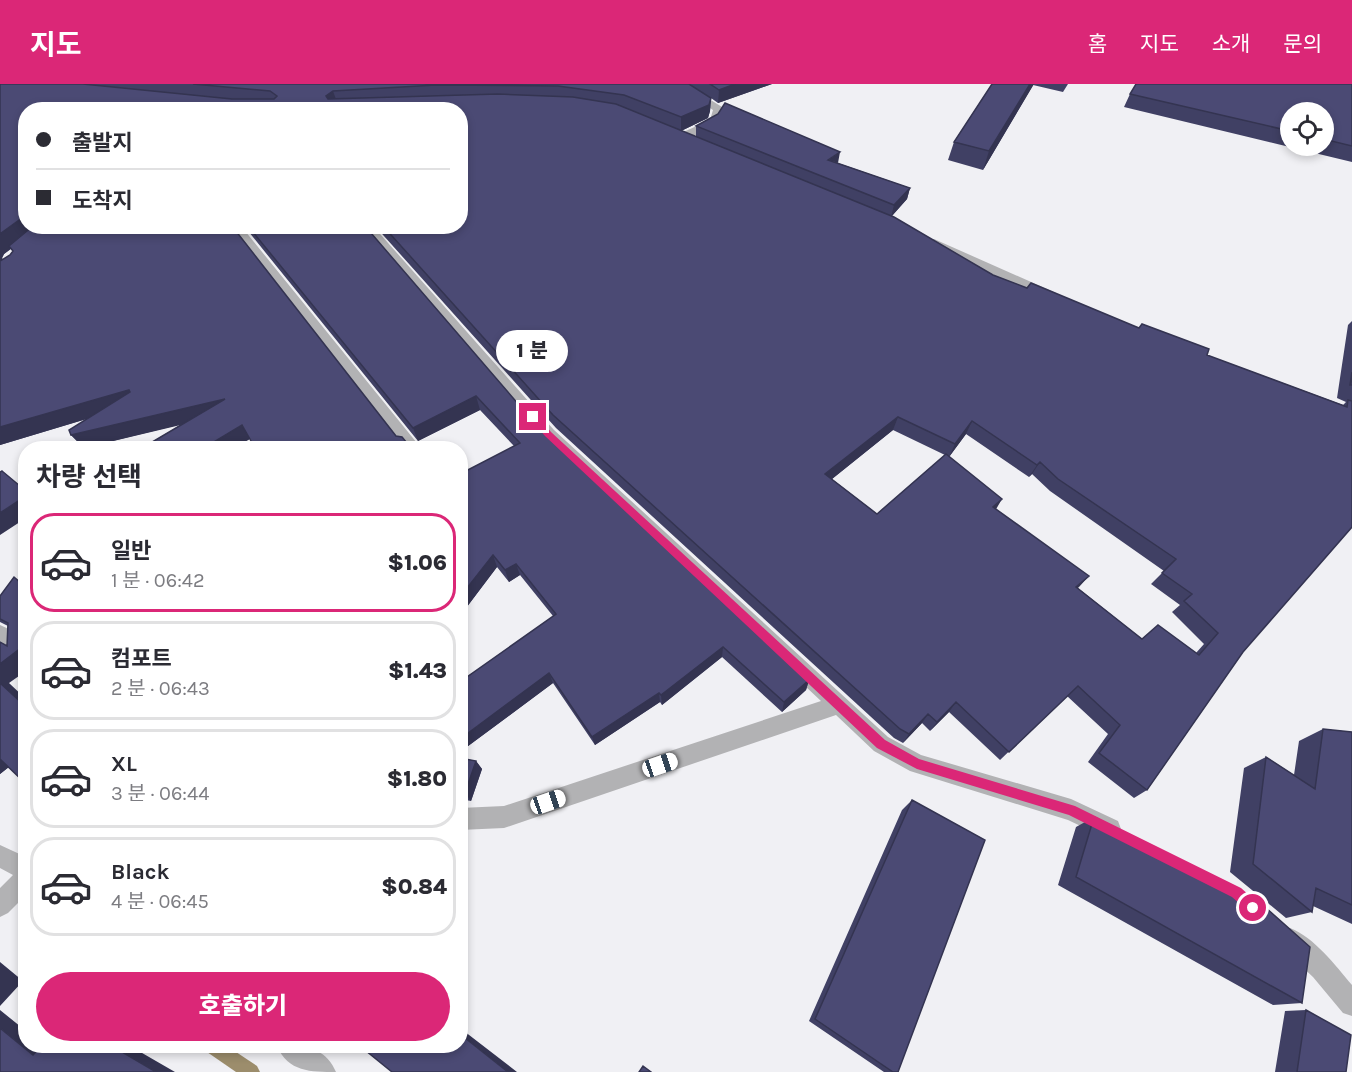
<!DOCTYPE html>
<html lang="ko">
<head>
<meta charset="utf-8">
<style>
	:root { --surface:#fff; --page:#f7f7f7; --text:#2b2b33; --muted:#7c7c81; --line:#e1e1e2; --accent:#db2777 }
	body { margin:0; font-family:Karla,"Noto Sans KR",sans-serif; background:var(--page); color:var(--text); height:100vh; display:flex; flex-direction:column; font-size:22px; white-space:nowrap }
	* { box-sizing:border-box; margin:0 }
	p { font-size:20px; color:var(--muted) }
	.icon { flex:none; width:33px; height:33px; fill:none; stroke:currentColor; stroke-width:2; stroke-linecap:round; stroke-linejoin:round }
	.map { position:relative; flex:1; overflow:hidden }
	.panel { position:absolute; left:18px; top:357px; width:450px; height:612px; display:flex; flex-direction:column; background:var(--surface); border-radius:24px; box-shadow:0 3px 9px #0003 }
	.panel>* { flex:none }
	.banner { position:absolute; left:18px; top:18px; width:450px; height:132px; border-radius:24px; box-shadow:0 3px 9px #0003; display:grid; align-content:center; height:132px; padding:0 18px; background:var(--surface) }
	.tools { position:absolute; left:1280px; top:18px; display:grid; gap:12px }
	.tools a { display:grid; place-items:center; width:54px; height:54px; border-radius:50%; background:var(--surface); box-shadow:0 3px 9px #0003; font-size:30px }
	.end { position:absolute; width:27px; height:27px; margin:-14px; border:8px solid #db2777; background:#fff; box-shadow:0 0 0 3px #fff }
	.from { border-radius:50% }
	.bubble { position:absolute; height:42px; border-radius:21px; background:var(--surface); box-shadow:0 3px 9px #0003; font-size:20px; font-weight:800; line-height:42px; text-align:center }
	.car { position:absolute; width:18px; height:36px; margin:-18px -9px; border-radius:8px; box-shadow:0 0 4px 2px #0007; background:linear-gradient(#fff 24%,#345 0 40%,#fff 0 76%,#345 0 86%,#fff 0) }
	.banner b { display:flex; align-items:center; gap:21px; height:57px; font-size:22px }
	.banner b+b { border-top:2px solid var(--line) }
	.banner i { width:15px; height:15px; background:var(--text) }
	ul { padding:0; list-style:none }
	li { display:flex; align-items:center; gap:18px; height:99px; margin:0 12px 9px; padding:0 6px; border:3px solid var(--line); border-radius:24px }
	li div { flex:1 }
	li b { display:block; font-size:22px }
	li em { font-style:normal; font-weight:800 }
	li.active { border-color:var(--accent) }
	li>.icon { width:54px; height:54px; stroke-width:1.5 }
	h2 { padding:0 18px; font-size:27px; line-height:72px }
	.action { display:flex; gap:12px; margin-top:auto; padding:12px 18px }
	.action a { flex:1; height:69px; border-radius:36px; background:var(--accent); color:#fff; font-size:24px; font-weight:800; line-height:69px; text-align:center }
	header { display:flex; align-items:center; gap:36px; box-sizing:border-box; height:84px; padding:0 30px; background:var(--accent); color:#fff }
	header strong { font-size:28px }
	nav { display:flex; gap:33px; margin-inline-start:auto; font-size:21px }
	.map>svg:first-child { display:block }
</style>
</head>
<body>
<header>
<strong>지도</strong>
<nav><a>홈</a><a>지도</a><a>소개</a><a>문의</a></nav>
</header>
<div class="map">
<svg width="1352" height="988" viewBox="0 0 1352 988">
	<rect width="100%" height="100%" fill="#f0f0f4"/>
	<g fill="none" stroke-linecap="round" stroke-linejoin="round">
		<path fill="#9c8d6c" fill-rule="evenodd" d="M 205,962 L 227,962 L 257,982 L 260,988 L 236,988 L 207,968 Z"/>
		<path fill="#b2b2b4" fill-rule="evenodd" d="M 673,0 L 685,0 L 722,23 L 723,33 C 716,43 692,56 679,54 L 679,50 L 710,36 L 713,26 Z
			M 228,142 L 241,142 L 421,364 L 404,364 Z
			M 360,142 L 373,142 L 554,346 L 888,653 L 921,671 L 1071,715 L 1118,737 L 1121,745 L 1118,753 L 1110,756 L 1068,736 L 910,687 L 874,667 L 836,631 L 504,744 L 460,746 L 460,724 L 504,722 L 821,617 L 542,354 Z
			M 934,155 L 1056,209 L 1058,212 L 1051,216 L 1046,215 L 930,162 L 930,156 Z
			M 0,541 L 26,553 L 26,571 L 0,559 Z
			M 0,761 L 26,773 L 26,811 L 8,829 L 0,833 L 0,804 L 13,791 L 0,784 Z
			M 1290,844 C 1315,854 1335,881 1352,901 L 1352,932 L 1343,929 L 1313,893 L 1282,864 L 1278,856 L 1282,848 Z
			M 277,962 C 301,959 326,963 336,988 C 311,988 288,988 277,962 Z"/>
	</g>
	<path fill="#404064" fill-rule="evenodd" d="M 0,0 L 772,0 L 718,19 L 711,14 L 710,27 L 708,34 L 681,47 L 696,53 L 696,42 L 838,79 L 910,104 L 907,115 L 891,133 L 993,191 L 1027,204 L 1139,244 L 1207,271 L 1343,321 L 1346,318 L 1337,314 L 1348,241 L 1352,237 L 1352,443 L 1243,568 L 1147,706 L 1134,714 L 1088,678 L 1108,650 L 1067,612 L 1000,676 L 949,628 L 930,647 L 922,639 L 903,659 L 894,654 L 556,344 L 375,142 L 460,142 L 26,26 L 26,142 L 250,355 L 234,364 L 142,364 L 182,340 L 84,364 L 71,351 L 86,335 L 0,361 ZM 11,165 L 13,167 L 10,171 L 3,176 L 2,174 L 4,170 ZM 893,346 L 945,371 L 877,430 L 832,395 ZM 966,350 L 1029,393 L 1032,390 L 1050,407 L 1164,487 L 1151,500 L 1180,521 L 1172,528 L 1204,560 L 1196,569 L 1142,555 L 1078,504 L 996,425 L 949,373 Z
		M 992,0 L 1068,0 L 1063,8 L 1033,1 L 983,86 L 948,76 L 954,58 Z
		M 1352,0 L 1352,78 L 1124,23 L 1130,10 ZM 1290,28 L 1323,28 L 1323,62 L 1290,62 Z
		M 244,142 L 365,142 L 538,343 L 809,596 L 806,606 L 782,628 L 722,573 L 662,621 L 660,618 L 595,661 L 553,599 L 460,668 L 553,532 L 520,491 L 509,498 L 497,483 L 460,532 L 514,362 L 480,326 L 418,357 Z
		M 14,493 L 9,599 L 9,683 L 0,690 L 0,558 L 7,562 L 8,542 L 0,538 L 0,512 Z
		M 1323,645 L 1352,648 L 1352,840 L 1313,822 L 1312,828 L 1286,834 L 1230,788 L 1244,684 L 1266,673 L 1294,691 L 1299,657 Z
		M 460,674 L 476,677 L 482,685 L 471,717 L 460,715 Z
		M 912,716 L 898,988 L 884,988 L 809,937 L 902,726 Z
		M 1094,733 L 1302,919 L 1273,921 L 1058,801 L 1076,743 Z
		M 1306,926 L 1346,988 L 1275,988 L 1285,927 Z"/>
	<path fill="#343451" d="M 735,0 L 772,0 L 718,19 L 719,6 Z
		M 1030,0 L 1034,0 L 983,86 L 989,67 Z
		M 333,7 L 338,21 L 331,26 L 326,12 Z
		M 711,14 L 710,27 L 708,34 L 681,47 L 681,33 Z
		M 840,68 L 838,79 L 828,76 Z
		M 910,104 L 907,115 L 891,133 L 894,121 Z
		M 26,131 L 26,142 L 39,142 L 4,170 L 2,174 L 5,180 L 0,184 L 0,150 Z
		M 129,306 L 140,319 L 0,361 L 0,343 Z
		M 476,312 L 480,326 L 418,357 L 413,344 Z
		M 225,315 L 235,328 L 84,364 L 71,351 Z
		M 898,333 L 893,346 L 822,403 L 825,390 Z
		M 972,337 L 966,350 L 949,373 L 955,360 Z
		M 242,341 L 251,354 L 234,364 L 204,364 Z
		M 1040,378 L 1032,390 L 1029,393 L 1037,381 Z
		M 26,412 L 26,434 L 0,451 L 0,429 Z
		M 1002,415 L 995,427 L 993,423 Z
		M 493,471 L 497,483 L 460,532 L 460,513 Z
		M 516,480 L 520,491 L 509,498 L 505,486 Z
		M 1089,492 L 1079,503 L 1066,514 L 1076,503 Z
		M 26,560 L 26,587 L 9,599 L 26,615 L 26,623 L 0,599 L 0,580 Z
		M 723,563 L 722,573 L 662,621 L 661,611 Z
		M 549,589 L 553,599 L 460,668 L 460,655 Z
		M 809,596 L 806,606 L 782,628 L 784,618 Z
		M 659,609 L 660,618 L 595,661 L 592,653 Z
		M 956,618 L 949,628 L 930,647 L 937,638 Z
		M 928,630 L 922,639 L 903,659 L 909,650 Z
		M 0,672 L 15,678 L 0,690 Z
		M 476,677 L 482,685 L 471,717 L 465,709 Z
		M 0,878 L 23,897 L 0,922 Z
		M 0,926 L 26,947 L 26,962 L 43,962 L 33,971 L 0,944 Z
		M 460,944 L 517,988 L 508,988 L 460,950 Z
		M 112,962 L 130,962 L 175,988 L 156,988 Z"/>
	<path fill="#4b4a74" stroke="#343451" stroke-width="1.5" fill-rule="evenodd" d="M 0,0 L 83,0 L 232,15 L 274,15 L 277,12 L 270,7 L 193,0 L 689,0 L 711,14 L 709,21 L 681,33 L 624,11 L 558,2 L 436,1 L 333,7 L 326,12 L 328,15 L 498,10 L 573,13 L 616,20 L 894,133 L 993,191 L 1027,204 L 1031,199 L 1139,244 L 1142,240 L 1209,265 L 1207,271 L 1347,323 L 1348,316 L 1352,317 L 1352,443 L 1243,568 L 1147,706 L 1099,669 L 1120,641 L 1078,602 L 1009,668 L 956,618 L 937,638 L 928,630 L 909,650 L 900,645 L 553,331 L 383,142 L 460,142 L 460,26 L 26,26 L 26,131 L 0,150 ZM 898,333 L 955,360 L 972,337 L 1037,381 L 1040,378 L 1058,395 L 1176,475 L 1162,489 L 1192,510 L 1184,517 L 1218,549 L 1199,571 L 1158,541 L 1142,555 L 1076,503 L 1089,492 L 993,423 L 1002,415 L 946,370 L 877,430 L 825,390 Z
		M 710,0 L 735,0 L 719,6 Z
		M 992,0 L 1030,0 L 989,67 L 954,58 Z
		M 1136,0 L 1352,0 L 1352,62 L 1323,55 L 1323,28 L 1290,28 L 1290,47 L 1130,10 Z
		M 725,19 L 840,68 L 828,76 L 910,104 L 894,121 L 696,42 L 718,30 Z
		M 33,142 L 232,142 L 396,352 L 402,353 L 411,364 L 255,364 L 242,341 L 204,364 L 142,364 L 225,315 L 71,351 L 69,346 L 130,308 L 129,306 L 0,343 L 0,177 L 10,171 L 13,167 L 9,162 Z
		M 248,142 L 365,142 L 538,343 L 809,596 L 784,618 L 723,563 L 661,611 L 659,609 L 592,653 L 549,589 L 460,655 L 460,598 L 556,530 L 516,480 L 505,486 L 493,471 L 460,513 L 460,390 L 520,359 L 476,312 L 413,344 Z
		M 1352,288 L 1352,301 L 1350,301 Z
		M 2,387 L 26,407 L 26,412 L 0,429 L 0,388 Z
		M 14,493 L 21,499 L 26,496 L 26,560 L 0,580 L 0,558 L 7,562 L 8,539 L 0,535 L 0,512 Z
		M 0,599 L 26,623 L 26,643 L 24,644 L 26,645 L 26,700 L 0,675 Z
		M 1323,645 L 1352,648 L 1352,821 L 1316,804 L 1312,828 L 1253,780 L 1266,673 L 1315,705 Z
		M 460,674 L 476,677 L 465,709 L 460,708 Z
		M 912,716 L 985,756 L 898,988 L 893,988 L 815,935 Z
		M 1094,733 L 1265,823 L 1310,863 L 1302,919 L 1076,793 Z
		M 1306,926 L 1351,951 L 1346,988 L 1297,988 Z
		M 0,944 L 33,971 L 41,962 L 112,962 L 156,988 L 0,988 Z
		M 460,950 L 508,988 L 392,988 L 360,962 L 460,962 Z
		M 643,982 L 651,988 L 639,988 Z"/>
	<path fill="#db2777" d="M 530,330 L 536,330 L 551,348 L 885,656 L 919,675 L 1075,722 L 1241,804 L 1258,819 L 1258,828 L 1249,828 L 1232,813 L 1069,731 L 917,685 L 877,664 L 545,352 L 530,335 Z"/>
</svg>
<div class="tools">
<a><svg class="icon" aria-label="locate" viewBox="0 0 24 24"><circle cx="12" cy="12" r="6"/><path d="M12 2v4M12 18v4M2 12h4M18 12h4"/></svg></a>
</div>
<i class="end from" style="left:1253px;top:824px"></i>
<i class="end" style="left:533px;top:333px"></i>
<div class="bubble" style="left:496px;top:246px;width:72px">1 분</div>
<i class="car" style="left:660px;top:681px;rotate:71deg"></i>
<i class="car" style="left:548px;top:718px;rotate:71deg"></i>
<div class="banner">
<b><i class="from"></i>출발지</b>
<b><i></i>도착지</b>
</div>
<section class="panel">
<h2>차량 선택</h2>
<ul>
<li class="active"><svg class="icon" aria-label="car" viewBox="0 0 24 24"><path d="M5 17H2v-5l4-1 3-4h7l3 4 3 1v5h-3M9 17h6M6 11h13"/><circle cx="7" cy="17" r="2"/><circle cx="17" cy="17" r="2"/></svg><div><b>일반</b><p>1 분 · 06:42</p></div><em>$1.06</em></li>
<li><svg class="icon" aria-label="car" viewBox="0 0 24 24"><path d="M5 17H2v-5l4-1 3-4h7l3 4 3 1v5h-3M9 17h6M6 11h13"/><circle cx="7" cy="17" r="2"/><circle cx="17" cy="17" r="2"/></svg><div><b>컴포트</b><p>2 분 · 06:43</p></div><em>$1.43</em></li>
<li><svg class="icon" aria-label="car" viewBox="0 0 24 24"><path d="M5 17H2v-5l4-1 3-4h7l3 4 3 1v5h-3M9 17h6M6 11h13"/><circle cx="7" cy="17" r="2"/><circle cx="17" cy="17" r="2"/></svg><div><b>XL</b><p>3 분 · 06:44</p></div><em>$1.80</em></li>
<li><svg class="icon" aria-label="car" viewBox="0 0 24 24"><path d="M5 17H2v-5l4-1 3-4h7l3 4 3 1v5h-3M9 17h6M6 11h13"/><circle cx="7" cy="17" r="2"/><circle cx="17" cy="17" r="2"/></svg><div><b>Black</b><p>4 분 · 06:45</p></div><em>$0.84</em></li>
</ul>
<div class="action"><a>호출하기</a></div>
</section>
</div>
</body>
</html>
